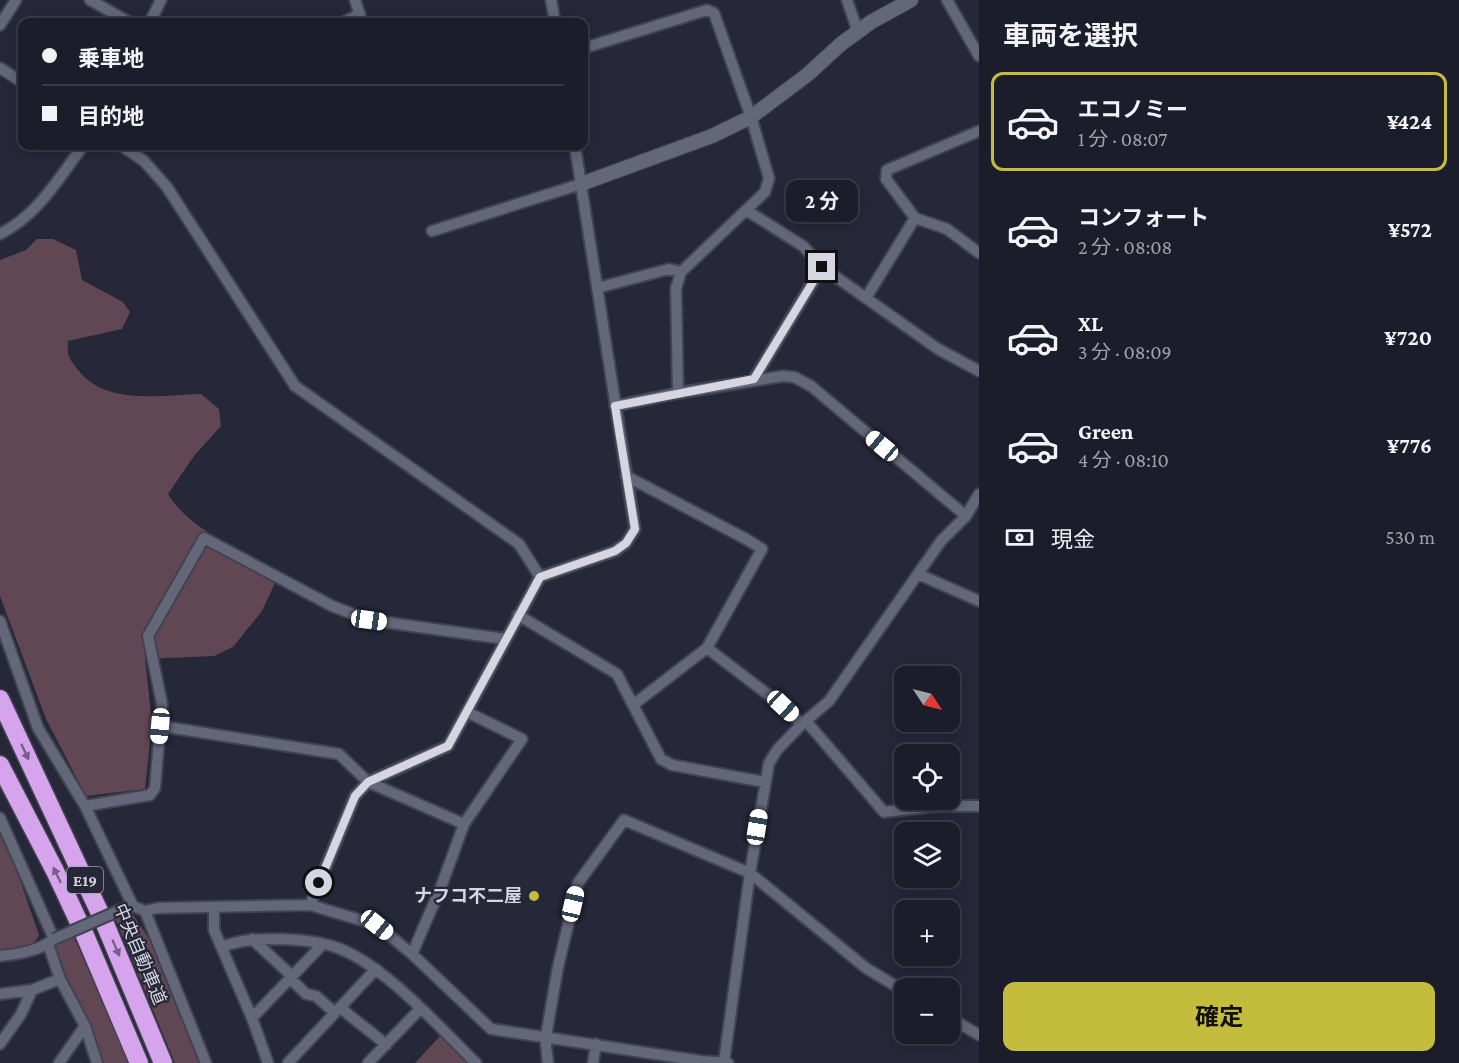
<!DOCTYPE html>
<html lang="ja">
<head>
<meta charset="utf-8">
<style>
	:root { --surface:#1c1d2a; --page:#252632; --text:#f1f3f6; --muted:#a0a2a8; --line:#3a3b47; --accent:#c4bc3d }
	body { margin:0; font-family:"Crimson Pro","Noto Sans JP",serif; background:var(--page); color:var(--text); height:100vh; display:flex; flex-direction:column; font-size:22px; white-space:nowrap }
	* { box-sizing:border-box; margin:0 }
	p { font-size:20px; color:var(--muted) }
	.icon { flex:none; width:33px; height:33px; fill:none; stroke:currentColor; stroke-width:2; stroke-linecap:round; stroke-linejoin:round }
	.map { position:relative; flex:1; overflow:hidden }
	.sheet { display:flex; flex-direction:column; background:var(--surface); width:480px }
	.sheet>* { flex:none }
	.top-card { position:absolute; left:18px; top:18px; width:570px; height:132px; border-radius:12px; box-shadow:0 3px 15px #0003,0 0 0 2px var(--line); display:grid; align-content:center; height:132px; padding:0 24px; background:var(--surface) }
	.needle { width:39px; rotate:125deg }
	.buttons { position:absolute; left:894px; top:666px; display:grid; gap:12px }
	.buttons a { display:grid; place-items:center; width:66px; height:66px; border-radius:12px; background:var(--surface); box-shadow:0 3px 15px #0003,0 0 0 2px var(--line); font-size:30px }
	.end { position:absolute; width:27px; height:27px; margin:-14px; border:8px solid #d5d6e1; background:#111; box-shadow:0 0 0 3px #111 }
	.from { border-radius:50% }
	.bubble { position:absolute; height:42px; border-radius:12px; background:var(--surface); box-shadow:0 3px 15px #0003,0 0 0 2px var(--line); font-size:20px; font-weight:700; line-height:42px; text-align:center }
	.car { position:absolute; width:18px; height:36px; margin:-18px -9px; border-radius:8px; box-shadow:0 0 4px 2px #0007; background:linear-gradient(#fff 24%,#345 0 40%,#fff 0 76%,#345 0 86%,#fff 0) }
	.top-card b { display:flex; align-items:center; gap:21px; height:57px; font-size:22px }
	.top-card b+b { border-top:2px solid var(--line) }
	.top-card i { width:15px; height:15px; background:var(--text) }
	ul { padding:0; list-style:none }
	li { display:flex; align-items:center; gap:18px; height:99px; margin:0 12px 9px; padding:0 12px; border:3px solid transparent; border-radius:12px }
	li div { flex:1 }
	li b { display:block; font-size:22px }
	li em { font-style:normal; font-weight:700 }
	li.on { border-color:var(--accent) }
	li>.icon { width:54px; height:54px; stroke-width:1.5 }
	h2 { padding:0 24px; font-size:27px; line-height:72px }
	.pay { display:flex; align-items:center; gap:15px; height:66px; padding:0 24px; font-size:22px }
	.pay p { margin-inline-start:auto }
	.action { display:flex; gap:12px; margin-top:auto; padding:12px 24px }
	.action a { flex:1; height:69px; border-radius:12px; background:var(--accent); color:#111; font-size:24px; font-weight:700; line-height:69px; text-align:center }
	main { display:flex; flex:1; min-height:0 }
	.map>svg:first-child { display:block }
</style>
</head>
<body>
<main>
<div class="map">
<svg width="979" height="1063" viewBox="0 0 979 1063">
	<rect width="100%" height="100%" fill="#262738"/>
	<path fill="#614653" d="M 37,239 L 53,239 L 76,250 L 82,280 L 123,302 L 130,312 L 122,329 L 68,341 C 67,357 69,358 78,370 C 106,406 161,395 201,394 L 219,409 L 221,426 L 194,456 L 168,494 C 190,530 236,547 272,567 L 274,585 L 262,611 L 233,647 L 214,656 L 145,659 L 152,722 L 145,789 L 86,796 L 46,719 L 0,596 L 0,260 L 26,250 Z
		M 0,832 L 19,877 L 39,935 C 33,949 17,949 4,950 L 0,950 Z
		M 128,913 L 132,913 L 154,946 L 200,1063 L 175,1063 L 115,918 Z
		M 74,937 L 129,1063 L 103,1063 L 92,1030 L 64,974 L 55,948 L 56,945 Z
		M 441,1035 L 471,1063 L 415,1063 Z"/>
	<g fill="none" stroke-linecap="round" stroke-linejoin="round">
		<defs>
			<path id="street" d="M 90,0 L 129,22
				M 355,0 L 362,22
				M 551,0 L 555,22
				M 847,0 L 858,32
				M 947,0 L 979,56
				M 150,22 L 161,0
				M 344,22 L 360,14
				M 0,25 L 16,0
				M 584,48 L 707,10 L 714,13 L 751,117 L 769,178 L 765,192 L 681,272 L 676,288 L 678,393
				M 0,68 L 22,82
				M 122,146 L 144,161 L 167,187 L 295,386 L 519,544 L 540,577
				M 746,210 L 803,246 L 822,267 L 938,349 L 979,371
				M 915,218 L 947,229 L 979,253
				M 432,231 L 581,184
				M 0,234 C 38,215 58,179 83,146
				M 597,288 L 669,269 L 681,272
				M 866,298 L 915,218 L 886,179 L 887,170 L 979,131
				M 754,379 L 822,267
				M 615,406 L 678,393 L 783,376 L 794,377 L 811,386 L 966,516
				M 626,476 L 746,539 L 762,549 L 707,648 L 633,705
				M 918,574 L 979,601
				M 518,615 L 617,674 L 661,759 L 672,765 L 765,782
				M 0,621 L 38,728 L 85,806 L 133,906
				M 707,648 L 783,706 L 802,724
				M 806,721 L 884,812 L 936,806 L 979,806
				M 160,726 L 339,754 L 368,782 L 464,824
				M 85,806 L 150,795 L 155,788 L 162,704 L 148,636 L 204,538 L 332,606 L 369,620 L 505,639
				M 0,818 L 54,939 C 39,951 19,954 0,956
				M 310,905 L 355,796 L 368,782 L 448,746 L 540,577 L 615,551 L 626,543 L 635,529 L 575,146
				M 214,907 L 214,930 L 252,1018 L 268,1063
				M 125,908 L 133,906 L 145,911 L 158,908 L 310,905 L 377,925 L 412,954 L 491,1029 L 701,1061 L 728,1063
				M 145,911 L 206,1063
				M 252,939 L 292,976
				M 48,944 L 60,979 L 85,1026 L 97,1063
				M 222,947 C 242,939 260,939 281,939 C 299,940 317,941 335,947 C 383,963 439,1027 476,1063
				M 412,954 L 441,887 L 464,824 L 522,739 L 467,712
				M 290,978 L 306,994 L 316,996 L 335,1013
				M 0,994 L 32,990 L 60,979
				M 340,1007 C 355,1021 371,1031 386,1045
				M 252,1018 L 323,944
				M 950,1018 L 979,1035
				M 545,1036 L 548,1063
				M 546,1036 L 558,967 L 578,883 L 624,820 L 750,873 L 866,968 L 904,991
				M 0,1044 L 21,1014 L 32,990
				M 724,1062 L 750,873 L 769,763 L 777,750 L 802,724 L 829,701 L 941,541 L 966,516 L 979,494
				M 59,1063 L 85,1026
				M 288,1063 L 376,969
				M 368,1063 L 420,1009
				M 593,1063 L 596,1044"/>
			<path id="secondary" d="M 581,184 L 712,136 L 751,117 L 807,75 L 841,44 L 871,22 L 911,0"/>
			<path id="highway" d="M 0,699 L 105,924 L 163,1063
				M 0,765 L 55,871 L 84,933 L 139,1063"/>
		</defs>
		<use href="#street" stroke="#424351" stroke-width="14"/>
		<use href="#secondary" stroke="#424351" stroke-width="16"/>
		<use href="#highway" stroke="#424351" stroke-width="21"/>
		<use href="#street" stroke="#646679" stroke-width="10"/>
		<use href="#secondary" stroke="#646679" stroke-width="14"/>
		<use href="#highway" stroke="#d6a4ec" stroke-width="18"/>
		<defs>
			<path id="street-bridge" d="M 54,939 L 125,908"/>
		</defs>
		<use href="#street-bridge" stroke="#424351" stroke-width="14" stroke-linecap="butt"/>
		<use href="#street-bridge" stroke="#646679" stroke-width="10"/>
	</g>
	<defs><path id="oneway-solid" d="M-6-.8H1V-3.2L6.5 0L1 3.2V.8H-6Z" transform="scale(1.5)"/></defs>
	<g fill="#755f89">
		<use href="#oneway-solid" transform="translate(25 752) rotate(65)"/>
		<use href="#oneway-solid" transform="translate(57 875) rotate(-116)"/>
		<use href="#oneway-solid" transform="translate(116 948) rotate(66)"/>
	</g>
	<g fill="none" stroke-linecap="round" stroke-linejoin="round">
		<path stroke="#d5d6e1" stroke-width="8" d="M 319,883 L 355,796 L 368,782 L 448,746 L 540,577 L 615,551 L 626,543 L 635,529 L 615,406 L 754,379 L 822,267"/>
	</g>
	<circle fill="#c4bc3d" stroke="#262738" stroke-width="2" cx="534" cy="896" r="6"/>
	<g text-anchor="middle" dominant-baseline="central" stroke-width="4.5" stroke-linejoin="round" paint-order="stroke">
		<rect fill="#262738" stroke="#a0a2ae" stroke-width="1.5" x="67" y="867" width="36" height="26" rx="4.5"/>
		<g font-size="16" font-weight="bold" fill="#d5d6e1">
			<text x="85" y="880">E19</text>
		</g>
		<g font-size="18" font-weight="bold" fill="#d5d6e1" stroke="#262738" text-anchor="end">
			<text x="522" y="896">ナフコ不二屋</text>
		</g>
		<g font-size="18" fill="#d5d6e1" stroke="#262738">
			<text transform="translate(140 954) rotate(67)">中央自動車道</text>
		</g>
	</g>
</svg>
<div class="buttons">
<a><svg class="needle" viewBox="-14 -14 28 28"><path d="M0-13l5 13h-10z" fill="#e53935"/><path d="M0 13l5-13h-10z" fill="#a0a2a8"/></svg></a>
<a><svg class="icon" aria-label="locate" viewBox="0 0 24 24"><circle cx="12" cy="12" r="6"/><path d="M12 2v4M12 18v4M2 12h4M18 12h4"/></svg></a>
<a><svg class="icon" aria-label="layers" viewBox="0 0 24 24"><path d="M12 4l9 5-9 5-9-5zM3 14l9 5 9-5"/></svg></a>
<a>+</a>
<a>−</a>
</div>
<i class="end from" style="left:319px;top:883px"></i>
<i class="end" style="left:822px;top:267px"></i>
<div class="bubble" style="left:786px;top:180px;width:72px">2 分</div>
<i class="car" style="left:882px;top:446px;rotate:310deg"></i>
<i class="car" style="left:369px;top:620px;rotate:98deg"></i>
<i class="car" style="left:783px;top:706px;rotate:133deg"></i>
<i class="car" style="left:160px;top:726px;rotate:185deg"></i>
<i class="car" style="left:757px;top:827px;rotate:9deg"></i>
<i class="car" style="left:573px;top:904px;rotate:13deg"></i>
<i class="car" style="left:377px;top:925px;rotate:129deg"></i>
<div class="top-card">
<b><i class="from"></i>乗車地</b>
<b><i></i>目的地</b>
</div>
</div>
<section class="sheet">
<h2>車両を選択</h2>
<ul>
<li class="on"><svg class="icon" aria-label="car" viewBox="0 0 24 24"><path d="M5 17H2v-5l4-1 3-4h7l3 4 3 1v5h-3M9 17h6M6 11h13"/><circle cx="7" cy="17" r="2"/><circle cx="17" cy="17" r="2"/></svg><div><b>エコノミー</b><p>1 分 · 08:07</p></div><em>¥424</em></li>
<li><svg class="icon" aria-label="car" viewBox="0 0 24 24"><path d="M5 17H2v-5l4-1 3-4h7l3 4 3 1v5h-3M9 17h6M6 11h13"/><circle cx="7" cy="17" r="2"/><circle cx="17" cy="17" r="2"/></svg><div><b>コンフォート</b><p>2 分 · 08:08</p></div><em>¥572</em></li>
<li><svg class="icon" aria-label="car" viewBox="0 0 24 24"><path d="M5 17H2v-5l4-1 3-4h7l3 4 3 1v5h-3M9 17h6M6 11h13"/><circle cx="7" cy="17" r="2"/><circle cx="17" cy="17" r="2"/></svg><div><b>XL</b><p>3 分 · 08:09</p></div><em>¥720</em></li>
<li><svg class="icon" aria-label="car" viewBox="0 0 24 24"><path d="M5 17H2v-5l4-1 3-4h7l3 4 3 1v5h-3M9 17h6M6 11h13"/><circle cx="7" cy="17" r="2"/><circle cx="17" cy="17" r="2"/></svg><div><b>Green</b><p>4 分 · 08:10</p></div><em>¥776</em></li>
</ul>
<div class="pay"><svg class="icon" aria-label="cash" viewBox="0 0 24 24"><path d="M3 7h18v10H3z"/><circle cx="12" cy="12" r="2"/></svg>現金<p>530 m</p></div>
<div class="action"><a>確定</a></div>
</section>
</main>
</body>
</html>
